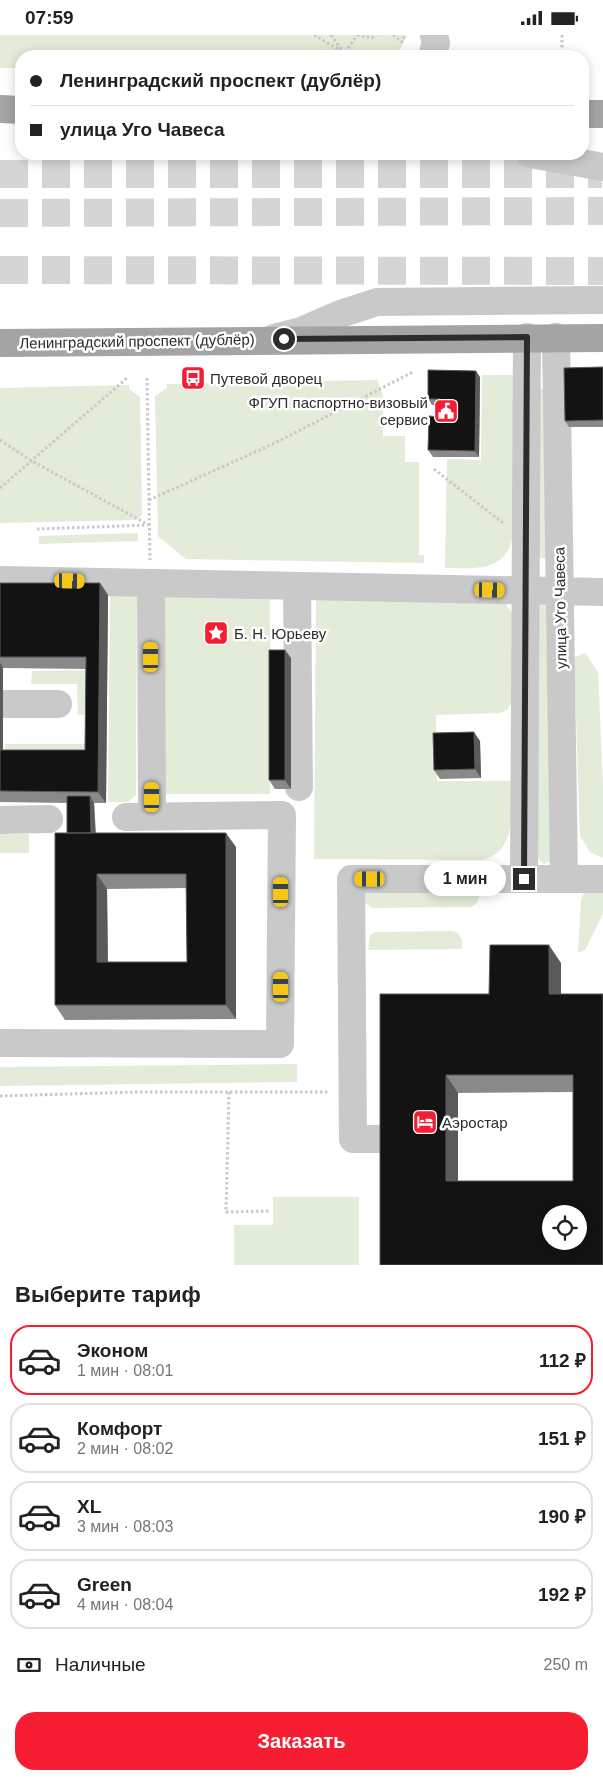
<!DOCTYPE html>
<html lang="ru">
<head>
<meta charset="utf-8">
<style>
	:root { --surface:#fff; --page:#f6f6f6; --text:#222; --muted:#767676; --line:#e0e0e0; --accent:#f61c31 }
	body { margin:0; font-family:Helvetica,sans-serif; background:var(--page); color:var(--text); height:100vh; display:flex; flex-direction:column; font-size:19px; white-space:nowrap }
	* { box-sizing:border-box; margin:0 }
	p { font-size:16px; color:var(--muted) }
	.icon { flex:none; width:28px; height:28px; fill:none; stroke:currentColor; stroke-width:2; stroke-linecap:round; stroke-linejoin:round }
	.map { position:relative; height:1230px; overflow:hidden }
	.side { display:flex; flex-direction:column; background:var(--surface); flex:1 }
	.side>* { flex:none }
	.banner { position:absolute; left:15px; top:15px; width:574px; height:110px; border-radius:20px; box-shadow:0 2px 12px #0003; display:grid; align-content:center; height:110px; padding:0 15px; background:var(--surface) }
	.fabs { position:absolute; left:542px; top:1170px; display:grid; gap:10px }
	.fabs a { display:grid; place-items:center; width:45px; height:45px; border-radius:50%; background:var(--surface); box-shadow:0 2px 12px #0003; font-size:25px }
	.end { position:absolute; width:22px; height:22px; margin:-11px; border:6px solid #2c2c2c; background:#fff; box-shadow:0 0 0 2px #fff }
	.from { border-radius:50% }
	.bubble { position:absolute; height:35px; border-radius:18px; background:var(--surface); box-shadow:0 2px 12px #0003; font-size:16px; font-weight:700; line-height:35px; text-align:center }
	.car { position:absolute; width:15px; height:30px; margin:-15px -8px; border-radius:6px; box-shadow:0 0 4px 1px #0007; background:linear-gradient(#f5c518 24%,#345 0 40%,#f5c518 0 76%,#345 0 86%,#f5c518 0) }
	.banner b { display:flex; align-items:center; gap:18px; height:48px; font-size:19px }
	.banner b+b { border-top:1px solid var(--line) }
	.banner i { width:12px; height:12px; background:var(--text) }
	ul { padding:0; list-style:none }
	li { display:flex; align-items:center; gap:15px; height:70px; margin:0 10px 8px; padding:0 5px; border:2px solid var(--line); border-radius:20px }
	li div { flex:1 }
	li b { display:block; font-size:19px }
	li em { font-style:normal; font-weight:700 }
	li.current { border-color:var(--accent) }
	li>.icon { width:45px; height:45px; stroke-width:1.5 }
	h2 { padding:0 15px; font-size:22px; line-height:60px }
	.pay { display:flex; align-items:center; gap:12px; height:55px; padding:0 15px; font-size:19px }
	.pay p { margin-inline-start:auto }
	.primary-button { display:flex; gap:10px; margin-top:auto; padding:10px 15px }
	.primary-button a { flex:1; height:58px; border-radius:20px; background:var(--accent); color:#fff; font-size:20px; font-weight:700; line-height:58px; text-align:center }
	.status { display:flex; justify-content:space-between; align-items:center; height:35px; padding:0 25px; background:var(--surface); direction:ltr }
	.status svg { height:14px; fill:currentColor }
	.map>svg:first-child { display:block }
</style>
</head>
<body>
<div class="status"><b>07:59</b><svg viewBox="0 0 49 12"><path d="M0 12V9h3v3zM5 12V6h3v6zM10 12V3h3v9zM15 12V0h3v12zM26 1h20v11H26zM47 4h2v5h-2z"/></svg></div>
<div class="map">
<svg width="603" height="1230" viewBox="0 0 603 1230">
	<rect width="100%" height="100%" fill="#fff"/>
	<path fill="#e3ecd8" d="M 0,0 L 407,0 L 398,19 L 392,21 L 21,21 L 21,33 L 0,33 Z
		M 482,340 L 516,340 L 513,500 C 506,538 475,533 445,533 L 447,424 L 481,425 Z
		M 377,345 L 383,360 L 383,401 L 405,401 L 405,427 L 419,427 L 419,520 L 424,520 L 424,528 L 186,524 L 158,501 L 155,361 L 167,353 L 167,349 Z
		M 129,350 L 129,354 L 140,362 L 142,479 L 137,485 L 0,488 L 0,353 Z
		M 536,354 L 549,354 L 550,523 L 536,523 Z
		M 138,498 L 138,506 L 39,509 L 39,501 Z
		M 162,558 L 270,558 L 270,759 L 161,759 Z
		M 110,559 L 137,559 L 136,760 L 128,767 L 108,767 Z
		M 536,561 L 549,561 L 551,826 L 544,829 L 537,822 Z
		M 316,564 L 495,566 L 506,569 L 512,579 L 511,668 L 508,674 L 500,678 L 436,680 L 437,746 L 511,746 C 511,774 518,815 483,825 L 314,824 Z
		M 585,618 L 598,637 L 603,749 L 603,823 L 590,817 L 580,801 L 574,622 Z
		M 91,635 L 91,679 L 78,680 L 77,649 L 31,649 L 32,636 Z
		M 5,709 L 90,709 L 90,724 L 5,724 Z
		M 0,799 L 29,799 L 29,818 L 0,818 Z
		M 364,856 L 477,856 C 481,863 478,869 471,872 L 372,873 L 363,866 Z
		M 603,856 L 603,879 L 585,915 L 578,918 L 581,864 L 585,857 Z
		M 452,896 L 458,898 L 462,905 L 462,914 L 368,915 L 370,900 L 376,897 Z
		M 297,1029 L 297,1047 L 0,1051 L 0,1032 Z
		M 273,1162 L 359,1162 L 359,1230 L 234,1230 L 234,1190 L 273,1190 Z"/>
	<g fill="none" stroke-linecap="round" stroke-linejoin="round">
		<path stroke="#d5d5d5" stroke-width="28" stroke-dasharray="28 14" stroke-linecap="butt" d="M 0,139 L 602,139
			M 0,178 L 603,176
			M 0,235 L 603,236"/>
		<path stroke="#c9c9c9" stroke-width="3" stroke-dasharray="2.5 2.5" stroke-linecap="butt" d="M 314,0 L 345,18
			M 331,0 L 341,14
			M 357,0 L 372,3 L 376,0
			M 393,0 L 402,7 L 405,0
			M 562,0 L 562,21
			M 342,21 L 357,1
			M 147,343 L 150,525
			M 0,405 L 30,425 L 149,490
			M 434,434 L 503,488
			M 0,453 L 127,343
			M 149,465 L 273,409 L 413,337
			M 37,494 L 148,490
			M 229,1057 L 226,1177 L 270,1176
			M 0,1061 L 138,1057 L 329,1057"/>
		<path stroke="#c9c9c9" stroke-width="28" d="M 432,21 L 436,8 L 434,0
			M 530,119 L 603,132
			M 556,302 L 564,844
			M 274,303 L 301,296 L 340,279 L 377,267 L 603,265
			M 0,545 L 603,557
			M 151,548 L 152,781
			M 297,551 L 299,752
			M 3,669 L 58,669
			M 0,785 L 49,784
			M 524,844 L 527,302
			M 0,1008 L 280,1009 L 282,780 L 126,782
			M 392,1104 L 353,1104 L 351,844 L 603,844"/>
		<path stroke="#a4a4a4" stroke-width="28" d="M 0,74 L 21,75
			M 582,79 L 603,79
			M 0,308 L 603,303"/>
	</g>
	<path fill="#898989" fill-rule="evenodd" d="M 603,332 L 603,392 L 569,392 L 565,386 Z
		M 480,342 L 479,422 L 433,422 L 428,415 L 439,382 L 440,370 L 432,370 L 428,364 Z
		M 0,548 L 100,548 L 108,560 L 106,768 L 94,768 L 96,798 L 236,812 L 236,984 L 65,985 L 55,970 L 67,798 L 67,768 L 0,767 ZM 3,633 L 86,634 L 85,715 L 3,715 ZM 187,853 L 187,927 L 108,927 L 107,854 Z
		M 291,623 L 291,754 L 275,754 L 269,745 Z
		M 480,706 L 481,743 L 440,744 L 434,735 Z
		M 561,928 L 561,959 L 603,1230 L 380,1230 L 380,959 L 489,959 ZM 573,1057 L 573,1146 L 458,1146 L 458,1058 Z"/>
	<path fill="#5a5a5a" d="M 476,336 L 480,342 L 479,422 L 475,416 Z
		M 100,548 L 108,560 L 106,768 L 98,757 Z
		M 285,615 L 291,623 L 291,754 L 285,745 Z
		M 0,628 L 3,633 L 3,726 L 0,722 Z
		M 474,697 L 480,706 L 481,743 L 475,734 Z
		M 90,761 L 94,768 L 96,813 L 92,807 Z
		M 226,798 L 236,812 L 236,984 L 226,970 Z
		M 97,839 L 107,854 L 108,942 L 97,927 Z
		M 549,910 L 561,928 L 561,977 L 549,959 Z
		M 446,1040 L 458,1058 L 458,1164 L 446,1146 Z"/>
	<path fill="#131313" stroke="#5a5a5a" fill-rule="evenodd" d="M 603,332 L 603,385 L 565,386 L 564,333 Z
		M 428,335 L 476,336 L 475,416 L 428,415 L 429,381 L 439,382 L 440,364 L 428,364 Z
		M 0,548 L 100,548 L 98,757 L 0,756 L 0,715 L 85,715 L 86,622 L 0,622 Z
		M 269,615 L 285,615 L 285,745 L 269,745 Z
		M 474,697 L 475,734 L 434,735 L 433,698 Z
		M 67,761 L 90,761 L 91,798 L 67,798 Z
		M 55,798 L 226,798 L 226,970 L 55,970 ZM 97,839 L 186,839 L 187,927 L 97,927 Z
		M 490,910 L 549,910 L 549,959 L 603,959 L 603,1230 L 380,1230 L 380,959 L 489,959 ZM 446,1040 L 573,1040 L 573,1146 L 446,1146 ZM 551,1179 L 579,1179 L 579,1206 L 551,1206 Z"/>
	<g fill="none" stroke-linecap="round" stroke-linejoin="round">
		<path stroke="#2c2c2c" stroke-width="6" d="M 284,304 L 527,302 L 524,844"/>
	</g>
	<defs>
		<symbol id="bus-square" viewBox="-11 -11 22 22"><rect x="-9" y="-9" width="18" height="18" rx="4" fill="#f61c31" stroke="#fff"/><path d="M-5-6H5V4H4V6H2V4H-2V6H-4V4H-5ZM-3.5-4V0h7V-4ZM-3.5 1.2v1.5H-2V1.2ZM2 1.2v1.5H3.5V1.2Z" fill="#fff"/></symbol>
		<symbol id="civic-square" viewBox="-11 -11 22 22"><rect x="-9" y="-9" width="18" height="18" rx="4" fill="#f61c31" stroke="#fff"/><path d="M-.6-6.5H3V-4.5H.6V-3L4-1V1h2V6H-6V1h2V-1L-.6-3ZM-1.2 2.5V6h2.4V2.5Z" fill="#fff"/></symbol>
		<symbol id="sight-square" viewBox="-11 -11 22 22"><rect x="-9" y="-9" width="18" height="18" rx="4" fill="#f61c31" stroke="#fff"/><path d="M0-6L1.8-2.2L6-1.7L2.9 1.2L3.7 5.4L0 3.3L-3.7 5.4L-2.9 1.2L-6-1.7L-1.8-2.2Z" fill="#fff"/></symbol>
		<symbol id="hotel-square" viewBox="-11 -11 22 22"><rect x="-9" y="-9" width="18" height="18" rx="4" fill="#f61c31" stroke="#fff"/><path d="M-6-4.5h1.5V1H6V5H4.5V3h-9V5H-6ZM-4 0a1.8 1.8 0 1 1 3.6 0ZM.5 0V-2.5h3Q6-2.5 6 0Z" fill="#fff"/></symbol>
	</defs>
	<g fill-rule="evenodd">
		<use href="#bus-square" x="179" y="329" width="28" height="28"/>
		<use href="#civic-square" x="432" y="362" width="28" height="28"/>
		<use href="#sight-square" x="202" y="584" width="28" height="28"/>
		<use href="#hotel-square" x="411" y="1073" width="28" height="28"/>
	</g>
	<g text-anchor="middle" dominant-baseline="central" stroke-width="5" stroke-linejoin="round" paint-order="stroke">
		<g font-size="15" fill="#2c2c2c" stroke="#fff">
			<text transform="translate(137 306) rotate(-1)">Ленинградский проспект (дублёр)</text>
			<text transform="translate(560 573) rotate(-91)">улица Уго Чавеса</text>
		</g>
		<g font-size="15" fill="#2c2c2c" stroke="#fff" text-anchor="start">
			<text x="210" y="343">Путевой дворец</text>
			<text x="428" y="367" text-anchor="end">ФГУП паспортно-визовый<tspan x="428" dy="17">сервис</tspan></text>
			<text x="234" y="598">Б. Н. Юрьеву</text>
			<text x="442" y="1087">Аэростар</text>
		</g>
	</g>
</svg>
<div class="fabs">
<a><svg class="icon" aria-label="locate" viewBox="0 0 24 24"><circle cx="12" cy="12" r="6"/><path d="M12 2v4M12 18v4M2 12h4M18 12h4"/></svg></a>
</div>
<i class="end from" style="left:284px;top:304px"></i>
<i class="end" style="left:524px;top:844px"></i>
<div class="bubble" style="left:424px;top:826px;width:82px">1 мин</div>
<i class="car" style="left:70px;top:546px;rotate:91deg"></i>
<i class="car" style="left:490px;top:555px;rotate:91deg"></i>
<i class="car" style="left:151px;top:622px;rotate:0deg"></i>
<i class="car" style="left:152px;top:762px;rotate:0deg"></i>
<i class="car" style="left:370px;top:844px;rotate:270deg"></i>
<i class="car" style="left:281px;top:857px;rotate:0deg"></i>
<i class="car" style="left:281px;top:952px;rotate:0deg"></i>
<div class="banner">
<b><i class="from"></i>Ленинградский проспект (дублёр)</b>
<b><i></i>улица Уго Чавеса</b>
</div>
</div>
<section class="side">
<h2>Выберите тариф</h2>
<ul>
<li class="current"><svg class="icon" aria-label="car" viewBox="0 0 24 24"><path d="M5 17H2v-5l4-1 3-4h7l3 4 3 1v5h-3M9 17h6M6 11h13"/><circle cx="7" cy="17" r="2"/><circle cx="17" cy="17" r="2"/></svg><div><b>Эконом</b><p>1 мин · 08:01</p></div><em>112 ₽</em></li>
<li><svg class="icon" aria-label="car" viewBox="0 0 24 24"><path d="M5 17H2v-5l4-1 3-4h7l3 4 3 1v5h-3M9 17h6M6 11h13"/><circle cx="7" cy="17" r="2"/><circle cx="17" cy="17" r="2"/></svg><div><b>Комфорт</b><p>2 мин · 08:02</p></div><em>151 ₽</em></li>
<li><svg class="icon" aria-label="car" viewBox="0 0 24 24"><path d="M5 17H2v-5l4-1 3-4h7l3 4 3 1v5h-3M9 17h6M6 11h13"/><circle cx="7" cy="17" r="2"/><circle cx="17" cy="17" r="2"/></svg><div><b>XL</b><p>3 мин · 08:03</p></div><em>190 ₽</em></li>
<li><svg class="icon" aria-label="car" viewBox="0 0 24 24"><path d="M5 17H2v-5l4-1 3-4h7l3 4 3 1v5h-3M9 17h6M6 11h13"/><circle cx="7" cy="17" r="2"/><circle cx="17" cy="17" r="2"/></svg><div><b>Green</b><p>4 мин · 08:04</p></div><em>192 ₽</em></li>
</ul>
<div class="pay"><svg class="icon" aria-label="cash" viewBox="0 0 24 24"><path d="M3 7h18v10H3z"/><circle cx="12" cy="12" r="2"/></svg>Наличные<p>250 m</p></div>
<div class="primary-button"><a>Заказать</a></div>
</section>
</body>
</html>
